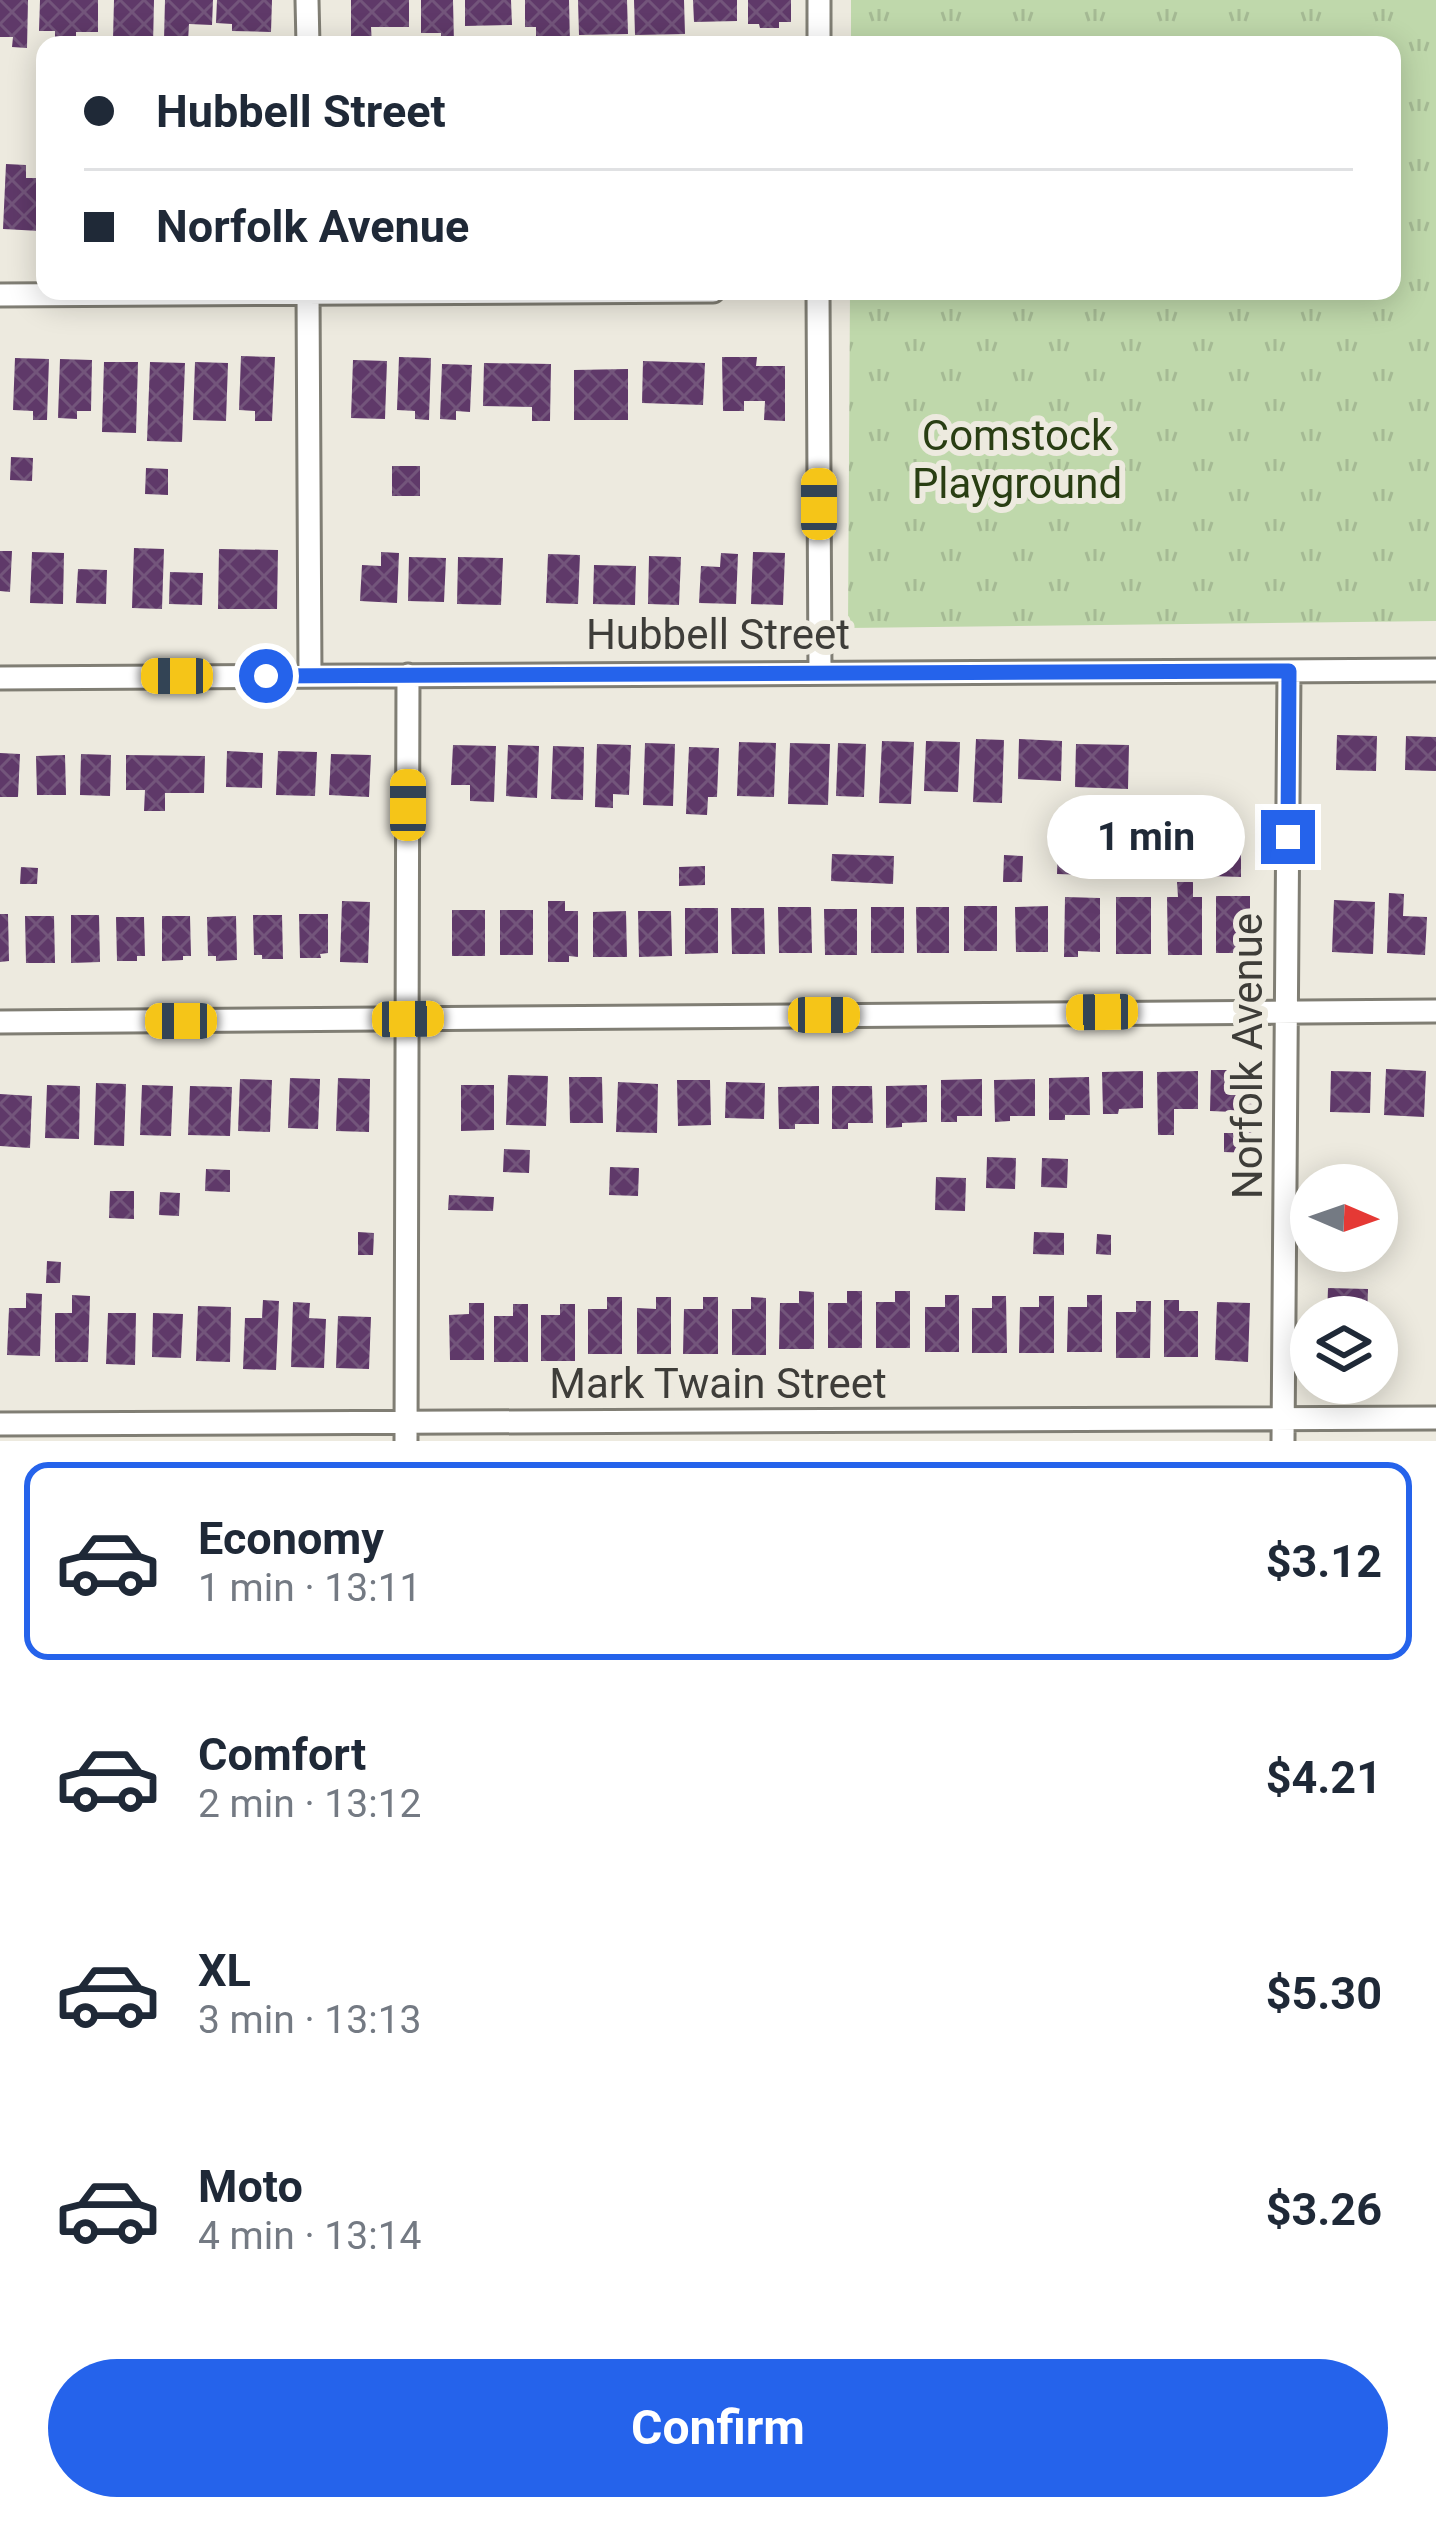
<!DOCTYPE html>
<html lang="en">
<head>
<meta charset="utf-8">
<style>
	:root { --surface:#fff; --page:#f2f2f3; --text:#1f2937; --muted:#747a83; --line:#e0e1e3; --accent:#2563eb }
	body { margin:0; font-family:Roboto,sans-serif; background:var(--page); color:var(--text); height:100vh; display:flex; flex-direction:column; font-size:45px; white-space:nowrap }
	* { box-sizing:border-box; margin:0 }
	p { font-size:39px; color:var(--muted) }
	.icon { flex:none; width:66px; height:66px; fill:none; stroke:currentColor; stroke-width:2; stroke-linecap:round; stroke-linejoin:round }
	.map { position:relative; height:1441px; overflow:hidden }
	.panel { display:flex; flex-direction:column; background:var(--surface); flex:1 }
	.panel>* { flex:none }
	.guide { position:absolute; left:36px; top:36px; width:1365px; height:264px; border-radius:24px; box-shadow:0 6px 30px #0003; display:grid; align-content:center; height:264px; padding:0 48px; background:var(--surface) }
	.needle { width:78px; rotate:92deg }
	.buttons { position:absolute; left:1290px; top:1164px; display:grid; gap:24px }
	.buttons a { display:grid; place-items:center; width:108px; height:108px; border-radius:50%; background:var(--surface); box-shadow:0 6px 30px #0003; font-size:60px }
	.end { position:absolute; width:54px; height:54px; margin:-27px; border:15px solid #2563eb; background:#fff; box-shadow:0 0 0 6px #fff }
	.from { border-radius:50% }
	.bubble { position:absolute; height:84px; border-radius:42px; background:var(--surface); box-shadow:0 6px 30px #0003; font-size:39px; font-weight:700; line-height:84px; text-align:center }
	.car { position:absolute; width:36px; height:72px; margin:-36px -18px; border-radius:15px; box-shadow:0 0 9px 3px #0007; background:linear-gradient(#f5c518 24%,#345 0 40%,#f5c518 0 76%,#345 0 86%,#f5c518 0) }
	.guide b { display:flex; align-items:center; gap:42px; height:114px; font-size:45px }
	.guide b+b { border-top:3px solid var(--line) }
	.guide i { width:30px; height:30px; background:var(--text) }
	ul { padding:21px 0 0; list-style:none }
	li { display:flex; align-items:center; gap:36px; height:198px; margin:0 24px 18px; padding:0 24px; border:6px solid transparent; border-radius:24px }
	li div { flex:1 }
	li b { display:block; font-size:45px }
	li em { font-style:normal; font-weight:700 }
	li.selected { border-color:var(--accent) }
	li>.icon { width:108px; height:108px; stroke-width:1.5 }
	.cta { display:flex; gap:24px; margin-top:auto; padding:24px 48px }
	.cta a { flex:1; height:138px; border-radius:72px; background:var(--accent); color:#fff; font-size:48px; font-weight:700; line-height:138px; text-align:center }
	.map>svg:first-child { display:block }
</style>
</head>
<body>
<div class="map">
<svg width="1436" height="1441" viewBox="0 0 1436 1441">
	<defs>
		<pattern id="park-tufts" width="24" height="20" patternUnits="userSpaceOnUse" patternTransform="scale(3)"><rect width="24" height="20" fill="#bfd8ab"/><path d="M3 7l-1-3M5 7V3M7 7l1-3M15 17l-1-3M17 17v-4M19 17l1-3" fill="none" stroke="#a5ba94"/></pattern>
		<pattern id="building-cross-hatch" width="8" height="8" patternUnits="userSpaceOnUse" patternTransform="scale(3)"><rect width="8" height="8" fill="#5f3969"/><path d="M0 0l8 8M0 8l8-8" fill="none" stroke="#73557b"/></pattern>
	</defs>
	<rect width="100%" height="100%" fill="#edeadf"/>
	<path fill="url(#park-tufts)" d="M 851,0 L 1436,0 L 1436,621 L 848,628 L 850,291 L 1392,291 L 1392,45 L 851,45 Z"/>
	<path fill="url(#building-cross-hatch)" d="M 0,0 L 28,0 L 27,48 L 12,47 L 13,37 L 0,37 Z
		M 40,0 L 98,0 L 98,32 L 76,32 L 76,44 L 55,44 L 55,31 L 39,31 Z
		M 114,0 L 154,0 L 153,45 L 131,45 L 131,40 L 113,39 Z
		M 165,0 L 213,0 L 212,25 L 189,24 L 188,41 L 164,40 Z
		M 217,0 L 272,0 L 271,32 L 232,31 L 232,24 L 216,23 Z
		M 351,0 L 409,0 L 409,27 L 371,27 L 372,45 L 351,45 Z
		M 421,0 L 453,0 L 454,44 L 441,45 L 441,33 L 421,33 Z
		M 465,0 L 511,0 L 512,25 L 465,26 Z
		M 525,0 L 569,0 L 570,44 L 548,44 L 548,36 L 536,36 L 536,27 L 525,27 Z
		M 578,0 L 627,0 L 628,34 L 579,35 Z
		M 634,0 L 684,0 L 685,34 L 635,35 Z
		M 693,0 L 737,0 L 737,21 L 694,22 Z
		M 748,0 L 791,0 L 791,22 L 779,22 L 779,28 L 760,28 L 759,24 L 748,24 Z
		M 6,164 L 26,165 L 26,178 L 42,178 L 40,231 L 3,229 Z
		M 241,356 L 275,357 L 272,421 L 255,421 L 255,411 L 239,410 Z
		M 399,357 L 431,358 L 429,420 L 415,419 L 415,411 L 397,410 Z
		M 722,357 L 757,357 L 756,366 L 785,366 L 785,421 L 764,420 L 765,401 L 744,401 L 744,411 L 723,411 Z
		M 15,358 L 49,359 L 47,420 L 33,420 L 33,411 L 13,410 Z
		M 60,359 L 92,360 L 91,411 L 77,411 L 77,419 L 58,418 Z
		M 353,360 L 387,361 L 385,419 L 351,418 Z
		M 643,361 L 705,363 L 703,405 L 642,403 Z
		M 104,362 L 138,362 L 136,433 L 102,432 Z
		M 150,362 L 185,363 L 182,442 L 147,441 Z
		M 195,362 L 228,363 L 226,421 L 193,420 Z
		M 484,363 L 551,364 L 550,421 L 532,421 L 532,407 L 483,406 Z
		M 442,364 L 472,365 L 470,412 L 456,411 L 456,420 L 440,419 Z
		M 628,369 L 628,420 L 574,420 L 574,370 Z
		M 11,457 L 33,458 L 32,481 L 10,480 Z
		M 392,466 L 420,466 L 420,496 L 392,496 Z
		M 146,468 L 168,469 L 168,495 L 145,494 Z
		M 134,548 L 164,549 L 162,609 L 132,608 Z
		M 219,549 L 278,550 L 277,609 L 218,609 Z
		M 0,551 L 12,551 L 10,592 L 0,591 Z
		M 32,552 L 64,553 L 63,604 L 30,603 Z
		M 381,552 L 399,553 L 397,603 L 360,601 L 362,565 L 381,566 Z
		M 753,552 L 785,553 L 783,605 L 751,604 Z
		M 721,553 L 738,554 L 736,604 L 699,603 L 701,566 L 720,567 Z
		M 548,554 L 580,555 L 578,604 L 546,603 Z
		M 649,556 L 681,557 L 679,605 L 648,604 Z
		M 409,557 L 446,558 L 444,602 L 408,601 Z
		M 458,557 L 503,558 L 501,605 L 457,604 Z
		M 594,565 L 636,566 L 635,605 L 593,604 Z
		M 78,569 L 107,570 L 106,604 L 76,603 Z
		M 170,572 L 203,573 L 202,605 L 169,604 Z
		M 1337,735 L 1377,736 L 1376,771 L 1336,770 Z
		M 1406,736 L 1436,737 L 1436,771 L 1405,770 Z
		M 976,739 L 1004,740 L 1002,803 L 973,802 Z
		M 1019,739 L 1062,741 L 1061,781 L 1018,779 Z
		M 882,741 L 914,742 L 911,804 L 879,803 Z
		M 926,741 L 960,742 L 958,792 L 924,791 Z
		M 739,742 L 776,743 L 774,797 L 737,796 Z
		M 645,743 L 675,744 L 673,806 L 643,805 Z
		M 790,743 L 830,744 L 828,805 L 788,804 Z
		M 838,743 L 866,744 L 864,797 L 836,796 Z
		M 597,744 L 631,745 L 629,795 L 613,794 L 613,808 L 595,807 Z
		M 1076,744 L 1129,745 L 1128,789 L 1075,787 Z
		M 453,745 L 496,746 L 494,802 L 470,801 L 470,785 L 451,785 Z
		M 508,745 L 539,746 L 537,798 L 506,796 Z
		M 553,746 L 584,747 L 583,800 L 551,799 Z
		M 689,747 L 719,748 L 717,797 L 708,797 L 707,815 L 686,814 Z
		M 227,751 L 263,753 L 262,788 L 226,787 Z
		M 278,751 L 317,752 L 315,796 L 276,795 Z
		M 0,753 L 20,754 L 18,797 L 0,797 Z
		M 81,754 L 111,755 L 110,796 L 80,795 Z
		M 331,754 L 371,755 L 369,797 L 329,795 Z
		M 65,755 L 66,795 L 37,795 L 36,756 Z
		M 126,755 L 205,756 L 204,793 L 165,793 L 165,811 L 144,811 L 145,790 L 126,790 Z
		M 1121,801 L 1166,803 L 1165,831 L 1120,830 Z
		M 1058,846 L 1088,847 L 1087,875 L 1057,874 Z
		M 1212,853 L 1241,854 L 1241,877 L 1211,876 Z
		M 832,854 L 894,856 L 893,884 L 831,881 Z
		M 1004,855 L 1023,856 L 1022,882 L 1003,882 Z
		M 705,866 L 705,885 L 679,886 L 679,867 Z
		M 21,867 L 38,868 L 37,884 L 20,884 Z
		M 1177,882 L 1193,882 L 1193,897 L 1202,897 L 1202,955 L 1168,955 L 1167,897 L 1178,897 Z
		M 1389,893 L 1404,894 L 1403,916 L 1427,917 L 1425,955 L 1387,953 Z
		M 1216,896 L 1250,896 L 1250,953 L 1216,953 Z
		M 1065,897 L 1100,898 L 1100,952 L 1078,951 L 1078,957 L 1064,957 Z
		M 1116,897 L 1151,897 L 1151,954 L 1116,954 Z
		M 1334,900 L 1375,902 L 1373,954 L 1332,952 Z
		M 342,901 L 370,902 L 368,963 L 340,962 Z
		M 548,901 L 565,901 L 565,911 L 578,911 L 578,957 L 569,956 L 569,962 L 548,962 Z
		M 964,906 L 997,906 L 997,951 L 964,951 Z
		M 1048,906 L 1048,952 L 1016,952 L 1015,907 Z
		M 778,907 L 811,907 L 812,953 L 779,953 Z
		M 871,907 L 904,907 L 904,953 L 871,953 Z
		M 916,907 L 949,907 L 949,953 L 917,953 Z
		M 685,908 L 718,908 L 718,953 L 685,954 Z
		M 731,908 L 764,908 L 765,954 L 732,954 Z
		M 824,909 L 857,909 L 857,955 L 825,955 Z
		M 452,910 L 485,910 L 485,956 L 452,956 Z
		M 500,910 L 533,910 L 533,955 L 500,955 Z
		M 626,911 L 627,957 L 593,957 L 593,912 Z
		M 638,911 L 671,911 L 672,956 L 639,957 Z
		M 0,914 L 8,914 L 9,961 L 0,962 Z
		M 299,914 L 328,914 L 328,953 L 320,954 L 321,958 L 300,958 Z
		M 71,915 L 99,915 L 100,962 L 71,963 Z
		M 253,915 L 282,915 L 283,959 L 262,959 L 262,955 L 254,955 Z
		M 25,916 L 54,916 L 55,963 L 26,963 Z
		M 162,916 L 190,916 L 191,956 L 183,956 L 183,960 L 162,961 Z
		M 236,916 L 237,960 L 216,961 L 216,956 L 208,956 L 207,917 Z
		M 116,917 L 144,917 L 145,956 L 137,956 L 137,961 L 117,961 Z
		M 1386,1069 L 1426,1071 L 1424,1117 L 1384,1115 Z
		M 1211,1070 L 1252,1070 L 1251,1153 L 1224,1152 L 1224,1133 L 1233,1133 L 1234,1112 L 1210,1111 Z
		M 1143,1071 L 1143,1108 L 1119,1109 L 1118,1114 L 1103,1114 L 1102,1072 Z
		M 1198,1071 L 1198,1109 L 1174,1109 L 1174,1135 L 1158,1135 L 1157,1072 Z
		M 1331,1071 L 1371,1072 L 1370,1113 L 1330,1112 Z
		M 508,1075 L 548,1076 L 546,1126 L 506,1125 Z
		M 569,1077 L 602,1077 L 603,1123 L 570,1123 Z
		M 1089,1077 L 1090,1115 L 1065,1115 L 1065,1120 L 1049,1120 L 1049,1078 Z
		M 290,1078 L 320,1079 L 318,1129 L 288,1128 Z
		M 338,1078 L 370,1079 L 369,1132 L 336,1131 Z
		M 240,1079 L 272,1080 L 270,1132 L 238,1131 Z
		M 982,1079 L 982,1116 L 957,1116 L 957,1122 L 941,1122 L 941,1080 Z
		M 1035,1079 L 1035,1116 L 1010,1116 L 1010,1121 L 995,1122 L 994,1080 Z
		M 677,1080 L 710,1080 L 711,1125 L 678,1126 Z
		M 618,1082 L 658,1084 L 657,1133 L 616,1132 Z
		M 726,1082 L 765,1083 L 764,1119 L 725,1118 Z
		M 96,1083 L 126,1084 L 124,1146 L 94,1145 Z
		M 47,1085 L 80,1086 L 79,1139 L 45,1138 Z
		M 142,1085 L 173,1086 L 171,1136 L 140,1135 Z
		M 461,1085 L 494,1085 L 494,1130 L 461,1131 Z
		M 927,1085 L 927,1122 L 902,1123 L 902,1127 L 886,1128 L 886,1086 Z
		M 190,1086 L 232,1087 L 230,1136 L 188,1135 Z
		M 819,1086 L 819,1124 L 795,1124 L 795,1129 L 779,1129 L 778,1087 Z
		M 832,1086 L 872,1086 L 873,1123 L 848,1123 L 848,1129 L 832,1129 Z
		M 0,1094 L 32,1096 L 30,1148 L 0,1146 Z
		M 504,1149 L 530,1150 L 529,1173 L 503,1172 Z
		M 987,1157 L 1016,1158 L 1015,1189 L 986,1188 Z
		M 1042,1158 L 1068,1159 L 1067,1188 L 1041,1187 Z
		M 610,1167 L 639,1168 L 638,1196 L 609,1195 Z
		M 206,1169 L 230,1170 L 230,1192 L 205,1191 Z
		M 936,1177 L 966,1178 L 965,1211 L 935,1210 Z
		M 110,1191 L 134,1191 L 134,1219 L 109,1218 Z
		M 160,1192 L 180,1193 L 179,1216 L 159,1215 Z
		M 449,1195 L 494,1197 L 493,1211 L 448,1210 Z
		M 358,1232 L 374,1233 L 373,1255 L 358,1255 Z
		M 1034,1232 L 1064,1233 L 1064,1255 L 1033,1254 Z
		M 1097,1234 L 1111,1235 L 1111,1255 L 1096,1254 Z
		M 47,1261 L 61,1262 L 60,1283 L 46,1283 Z
		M 1328,1288 L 1368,1289 L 1367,1317 L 1327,1317 Z
		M 799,1291 L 814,1292 L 814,1349 L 779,1349 L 780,1303 L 799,1303 Z
		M 847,1291 L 862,1291 L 862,1348 L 828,1348 L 828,1303 L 847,1303 Z
		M 895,1291 L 910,1291 L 910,1348 L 876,1348 L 876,1302 L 895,1302 Z
		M 26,1293 L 42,1294 L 40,1356 L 7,1355 L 9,1308 L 26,1308 Z
		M 72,1295 L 90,1296 L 88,1362 L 55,1362 L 55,1313 L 72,1313 Z
		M 945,1295 L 959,1295 L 959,1352 L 925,1352 L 925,1307 L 945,1307 Z
		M 1087,1295 L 1102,1295 L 1102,1352 L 1067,1352 L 1068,1307 L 1087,1307 Z
		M 992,1296 L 1006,1296 L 1007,1353 L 972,1353 L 972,1308 L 992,1308 Z
		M 1039,1296 L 1054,1296 L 1054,1353 L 1019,1353 L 1020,1307 L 1039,1307 Z
		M 607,1297 L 622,1297 L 622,1354 L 588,1354 L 588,1309 L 607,1309 Z
		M 656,1297 L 671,1297 L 671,1354 L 637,1354 L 637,1308 L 656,1309 Z
		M 703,1297 L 718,1297 L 718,1354 L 683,1354 L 684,1309 L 703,1309 Z
		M 751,1297 L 766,1298 L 766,1355 L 732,1355 L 732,1309 L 751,1309 Z
		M 263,1300 L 279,1301 L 276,1370 L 243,1369 L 245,1318 L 262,1318 Z
		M 1164,1300 L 1179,1300 L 1179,1311 L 1198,1311 L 1198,1357 L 1164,1357 Z
		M 1136,1301 L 1151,1301 L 1150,1358 L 1116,1358 L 1116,1312 L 1136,1312 Z
		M 293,1302 L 310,1303 L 309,1318 L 326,1319 L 324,1368 L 291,1367 Z
		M 1217,1302 L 1250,1303 L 1248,1362 L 1215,1360 Z
		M 469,1303 L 484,1303 L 484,1360 L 450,1360 L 449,1315 L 469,1314 Z
		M 513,1304 L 528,1304 L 528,1362 L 494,1362 L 494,1316 L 513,1316 Z
		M 560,1304 L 575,1304 L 575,1361 L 541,1361 L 541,1315 L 560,1315 Z
		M 198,1306 L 231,1307 L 230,1362 L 196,1361 Z
		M 108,1313 L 136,1313 L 135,1365 L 106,1364 Z
		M 153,1313 L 183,1314 L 181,1358 L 152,1357 Z
		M 338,1316 L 371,1317 L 369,1369 L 336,1368 Z"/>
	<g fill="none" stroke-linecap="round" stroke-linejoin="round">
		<defs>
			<path id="minor" d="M 307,0 L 308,45
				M 819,45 L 819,0
				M 308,291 L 310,676
				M 818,291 L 820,673
				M 0,295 L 713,291
				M 0,678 L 1436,670
				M 0,1022 L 1436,1011
				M 0,1424 L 1436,1418
				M 406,1441 L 408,675
				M 1283,1441 L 1289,671"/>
		</defs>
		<use href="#minor" stroke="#807e74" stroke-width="27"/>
		<use href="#minor" stroke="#fff" stroke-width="21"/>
	</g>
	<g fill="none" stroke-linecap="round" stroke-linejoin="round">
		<path stroke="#2563eb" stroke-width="15" d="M 266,676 L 1289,671 L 1288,837"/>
	</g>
	<g text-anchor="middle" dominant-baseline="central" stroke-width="12" stroke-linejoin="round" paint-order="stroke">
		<g font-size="42" fill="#293e13" stroke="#edeadf">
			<text x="1017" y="435">Comstock<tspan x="1017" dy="48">Playground</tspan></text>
		</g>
		<g font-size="42" fill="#3e3d39" stroke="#edeadf">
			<text x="718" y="634">Hubbell Street</text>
			<text transform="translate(1247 1056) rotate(-90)">Norfolk Avenue</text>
			<text x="718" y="1383">Mark Twain Street</text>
		</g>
	</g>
</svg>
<div class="buttons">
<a><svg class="needle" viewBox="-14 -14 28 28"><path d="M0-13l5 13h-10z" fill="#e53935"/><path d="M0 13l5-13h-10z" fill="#747a83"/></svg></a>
<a><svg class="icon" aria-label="layers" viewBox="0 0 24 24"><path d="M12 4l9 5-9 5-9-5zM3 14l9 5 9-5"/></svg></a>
</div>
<i class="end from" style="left:266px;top:676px"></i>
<i class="end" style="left:1288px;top:837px"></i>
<div class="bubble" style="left:1047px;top:795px;width:198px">1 min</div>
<i class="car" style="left:819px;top:504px;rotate:0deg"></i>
<i class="car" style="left:177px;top:676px;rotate:270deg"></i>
<i class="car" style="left:408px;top:805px;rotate:0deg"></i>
<i class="car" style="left:1102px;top:1012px;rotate:269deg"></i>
<i class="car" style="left:824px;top:1015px;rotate:90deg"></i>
<i class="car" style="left:408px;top:1019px;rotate:89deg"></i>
<i class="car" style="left:181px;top:1021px;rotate:270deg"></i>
<div class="guide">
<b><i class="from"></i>Hubbell Street</b>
<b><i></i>Norfolk Avenue</b>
</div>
</div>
<section class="panel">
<ul>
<li class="selected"><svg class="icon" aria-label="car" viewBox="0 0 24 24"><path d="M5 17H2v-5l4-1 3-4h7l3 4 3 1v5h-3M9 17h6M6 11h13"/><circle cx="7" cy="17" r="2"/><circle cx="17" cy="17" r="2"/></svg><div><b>Economy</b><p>1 min · 13:11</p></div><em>$3.12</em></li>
<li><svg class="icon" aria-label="car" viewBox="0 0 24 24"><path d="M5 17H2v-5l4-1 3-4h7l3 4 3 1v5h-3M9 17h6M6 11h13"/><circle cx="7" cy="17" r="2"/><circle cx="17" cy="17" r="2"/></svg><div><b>Comfort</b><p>2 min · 13:12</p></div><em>$4.21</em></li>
<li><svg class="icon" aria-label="car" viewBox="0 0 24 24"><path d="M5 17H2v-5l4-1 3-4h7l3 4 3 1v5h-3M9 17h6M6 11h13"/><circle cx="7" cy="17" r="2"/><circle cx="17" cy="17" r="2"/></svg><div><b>XL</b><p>3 min · 13:13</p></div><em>$5.30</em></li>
<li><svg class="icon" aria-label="car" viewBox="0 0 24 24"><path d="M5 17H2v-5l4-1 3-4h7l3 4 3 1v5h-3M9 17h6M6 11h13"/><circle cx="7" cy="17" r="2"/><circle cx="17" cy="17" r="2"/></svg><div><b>Moto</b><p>4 min · 13:14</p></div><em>$3.26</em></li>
</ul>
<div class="cta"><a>Confirm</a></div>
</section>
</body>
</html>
